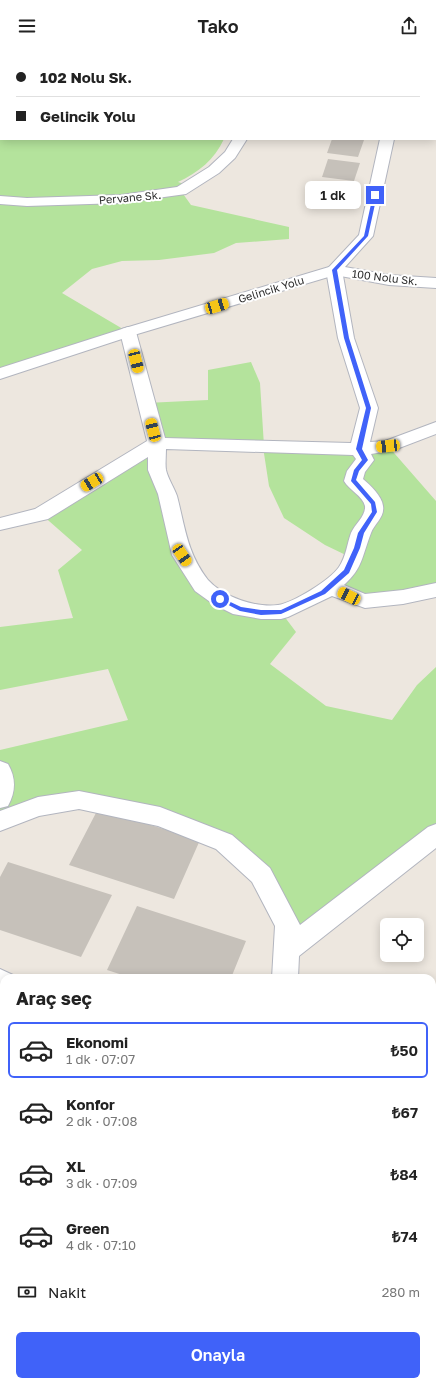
<!DOCTYPE html>
<html lang="tr">
<head>
<meta charset="utf-8">
<style>
	:root { --surface:#fff; --page:#f6f6f6; --text:#222; --muted:#767676; --line:#e0e0e0; --accent:#4062f9 }
	body { margin:0; font-family:"Golos Text",sans-serif; background:var(--page); color:var(--text); height:100vh; display:flex; flex-direction:column; font-size:15px; white-space:nowrap }
	* { box-sizing:border-box; margin:0 }
	p { font-size:13px; color:var(--muted) }
	.icon { flex:none; width:22px; height:22px; fill:none; stroke:currentColor; stroke-width:2; stroke-linecap:round; stroke-linejoin:round }
	.map { position:relative; flex:1; overflow:hidden }
	.panel { position:absolute; left:0px; top:922px; width:436px; height:412px; display:flex; flex-direction:column; background:var(--surface); border-radius:12px 12px 0 0; box-shadow:0 2px 10px #0003 }
	.panel>* { flex:none }
	.guide { position:absolute; left:0px; top:0px; width:436px; height:88px; box-shadow:0 2px 10px #0003; display:grid; align-content:center; height:88px; padding:0 16px; background:var(--surface) }
	.fabs { position:absolute; left:380px; top:866px; display:grid; gap:8px }
	.fabs a { display:grid; place-items:center; width:44px; height:44px; border-radius:6px; background:var(--surface); box-shadow:0 2px 10px #0003; font-size:20px }
	.end { position:absolute; width:18px; height:18px; margin:-9px; border:5px solid #4062f9; background:#fff; box-shadow:0 0 0 2px #fff }
	.from { border-radius:50% }
	.bubble { position:absolute; height:28px; border-radius:6px; background:var(--surface); box-shadow:0 2px 10px #0003; font-size:13px; font-weight:600; line-height:28px; text-align:center }
	.car { position:absolute; width:12px; height:24px; margin:-12px -6px; border-radius:5px; box-shadow:0 0 3px 1px #0007; background:linear-gradient(#f5c518 24%,#345 0 40%,#f5c518 0 76%,#345 0 86%,#f5c518 0) }
	.guide b { display:flex; align-items:center; gap:14px; height:38px; font-size:15px }
	.guide b+b { border-top:1px solid var(--line) }
	.guide i { width:10px; height:10px; background:var(--text) }
	ul { padding:0; list-style:none }
	li { display:flex; align-items:center; gap:12px; height:56px; margin:0 8px 6px; padding:0 8px; border:2px solid transparent; border-radius:6px }
	li div { flex:1 }
	li b { display:block; font-size:15px }
	li em { font-style:normal; font-weight:600 }
	li.selected { border-color:var(--accent) }
	li>.icon { width:36px; height:36px; stroke-width:1.5 }
	h2 { padding:0 16px; font-size:18px; line-height:48px }
	.pay { display:flex; align-items:center; gap:10px; height:44px; padding:0 16px; font-size:15px }
	.pay p { margin-inline-start:auto }
	.action { display:flex; gap:8px; margin-top:auto; padding:8px 16px }
	.action a { flex:1; height:46px; border-radius:6px; background:var(--accent); color:#fff; font-size:16px; font-weight:600; line-height:46px; text-align:center }
	header { display:flex; justify-content:space-between; align-items:center; height:52px; padding:0 16px; background:var(--surface); font-size:18px; font-weight:600 }
	.map>svg:first-child { display:block }
</style>
</head>
<body>
<header><svg class="icon" aria-label="menu" viewBox="0 0 24 24"><path d="M4 6h16M4 12h16M4 18h16"/></svg>Tako<svg class="icon" aria-label="share" viewBox="0 0 24 24"><path d="M12 15V3M7 8l5-5 5 5M5 13v7h14v-7"/></svg></header>
<div class="map">
<svg width="436" height="1334" viewBox="0 0 436 1334">
	<rect width="100%" height="100%" fill="#ede7df"/>
	<path fill="#b4e39c" d="M 0,0 L 185,0 L 1,1 L 1,87 L 224,87 C 214,108 199,120 178,130 L 190,134 L 181,139 L 191,153 L 289,175 L 289,187 L 236,191 L 214,201 L 159,208 L 122,209 L 92,217 L 62,241 L 128,280 L 0,322 Z
		M 251,310 L 260,331 L 264,394 L 388,394 L 436,449 L 436,538 L 365,549 L 330,535 L 352,506 L 325,493 L 284,466 L 269,434 L 263,395 L 157,391 L 182,503 L 220,547 L 281,560 L 296,580 L 270,612 L 326,654 L 392,668 L 417,633 L 436,615 L 436,782 L 286,899 L 288,873 L 224,790 L 79,748 L 0,769 L 0,698 L 128,668 L 108,617 L 0,638 L 0,575 L 73,566 L 58,518 L 82,498 L 41,462 L 156,391 L 146,351 L 208,348 L 208,318 Z
		M 4,1016 L 4,1330 L 432,1330 L 432,1022 L 436,1022 L 436,1334 L 0,1334 L 0,1022 Z"/>
	<path fill="#c6c1ba" d="M 332,87 L 353,87 L 364,88 L 358,105 L 327,101 Z
		M 328,107 L 360,111 L 354,129 L 322,125 Z
		M 321,133 L 354,137 L 348,155 L 314,151 Z
		M 98,757 L 200,788 L 174,847 L 69,813 Z
		M 8,810 L 112,843 L 81,905 L 0,878 L 0,825 Z
		M 137,854 L 246,889 L 231,926 L 132,926 L 107,918 Z"/>
	<g fill="none" stroke-linecap="round" stroke-linejoin="round">
		<defs>
			<path id="street" d="M 195,0 L 207,0 L 208,1 L 196,1 Z
				M 233,87 L 247,87 L 235,106 L 219,121 L 186,142 L 121,151 L 27,154 L 0,152 L 0,144 L 27,146 L 121,143 L 177,135 L 209,115 L 225,100 Z
				M 334,213 L 339,215 L 342,218 L 354,286 L 378,356 L 370,390 L 385,389 L 436,370 L 436,382 L 394,398 L 371,402 L 374,408 L 365,420 L 363,427 C 370,433 382,444 383,454 C 385,465 374,472 371,481 C 362,504 363,516 344,533 L 365,542 L 403,538 L 436,531 L 436,545 L 403,552 L 365,556 L 332,544 L 288,565 L 281,567 L 261,567 L 233,562 L 213,552 L 195,539 L 172,503 L 158,442 L 148,418 L 148,405 L 48,467 L 0,478 L 0,466 L 35,457 L 147,389 L 120,280 L 122,277 L 128,275 L 134,277 L 136,280 L 165,386 L 351,391 L 360,356 L 338,286 L 326,218 L 329,215 ZM 166,397 L 353,403 L 356,407 L 347,419 L 344,429 C 349,438 363,444 365,454 C 366,464 355,472 351,481 C 347,492 346,505 339,515 C 330,528 293,551 278,553 C 256,556 223,545 208,528 C 187,501 185,475 177,444 C 174,435 168,427 166,418 C 165,412 166,404 166,397 Z
				M 0,709 L 8,712 C 16,726 16,739 8,754 L 0,756 Z
				M 79,739 L 160,755 L 232,783 L 270,816 L 300,873 L 428,775 L 436,772 L 436,796 L 299,904 L 298,926 L 272,926 L 275,874 L 252,830 L 216,797 L 158,774 L 79,757 L 39,764 L 0,779 L 0,759 L 38,745 Z"/>
			<path id="secondary" d="M 380,87 L 394,87 L 373,184 L 345,215 L 389,223 L 436,226 L 436,236 L 389,233 L 335,223 L 134,283 L 0,327 L 0,316 L 122,277 L 329,215 L 359,183 Z
				M 0,917 L 13,923 L 15,926 L 4,926 L 4,943 L 0,941 Z
				M 432,1009 L 436,1009 L 436,1035 L 432,1035 Z"/>
			<path id="highway" d="M 298,0 L 320,0 L 321,1 L 299,1 Z
				M 363,0 L 375,0 L 375,1 L 363,1 Z
				M 432,0 L 436,0 L 436,7 L 435,1 Z"/>
		</defs>
		<use href="#street" stroke="#b2b5bf" stroke-width="2"/>
		<use href="#secondary" stroke="#b2b5bf" stroke-width="2"/>
		<use href="#highway" stroke="#c8c8c8" stroke-width="2"/>
		<use href="#street" fill="#fff" fill-rule="evenodd"/>
		<use href="#secondary" fill="#fff" fill-rule="evenodd"/>
		<use href="#highway" fill="#fda15a" fill-rule="evenodd"/>
	</g>
	<path fill="#4062f9" d="M 375,141 L 377,143 L 368,184 L 337,218 L 349,286 L 371,356 L 362,397 L 368,408 L 359,419 L 356,428 L 375,450 L 377,460 L 364,481 L 360,496 L 349,521 L 325,542 L 281,562 L 261,563 L 240,559 L 217,547 L 220,545 L 241,555 L 261,558 L 281,558 L 321,539 L 344,518 L 354,496 L 358,481 L 372,460 L 371,452 L 351,429 L 354,418 L 362,408 L 356,397 L 366,356 L 344,286 L 332,218 L 364,184 L 373,143 Z"/>
	<g text-anchor="middle" dominant-baseline="central" stroke-width="4" stroke-linejoin="round" paint-order="stroke">
		<g font-size="11" fill="#2c2c2c" stroke="#fff">
			<text transform="translate(130 145) rotate(-5)">Pervane Sk.</text>
			<text transform="translate(385 225) rotate(7)">100 Nolu Sk.</text>
			<text transform="translate(271 237) rotate(-17)">Gelincik Yolu</text>
		</g>
	</g>
</svg>
<div class="fabs">
<a><svg class="icon" aria-label="locate" viewBox="0 0 24 24"><circle cx="12" cy="12" r="6"/><path d="M12 2v4M12 18v4M2 12h4M18 12h4"/></svg></a>
</div>
<i class="end from" style="left:220px;top:547px"></i>
<i class="end" style="left:375px;top:143px"></i>
<div class="bubble" style="left:305px;top:129px;width:56px">1 dk</div>
<i class="car" style="left:217px;top:254px;rotate:73deg"></i>
<i class="car" style="left:136px;top:309px;rotate:166deg"></i>
<i class="car" style="left:153px;top:378px;rotate:345deg"></i>
<i class="car" style="left:388px;top:394px;rotate:264deg"></i>
<i class="car" style="left:92px;top:430px;rotate:239deg"></i>
<i class="car" style="left:182px;top:503px;rotate:146deg"></i>
<i class="car" style="left:349px;top:544px;rotate:296deg"></i>
<div class="guide">
<b><i class="from"></i>102 Nolu Sk.</b>
<b><i></i>Gelincik Yolu</b>
</div>
<section class="panel">
<h2>Araç seç</h2>
<ul>
<li class="selected"><svg class="icon" aria-label="car" viewBox="0 0 24 24"><path d="M5 17H2v-5l4-1 3-4h7l3 4 3 1v5h-3M9 17h6M6 11h13"/><circle cx="7" cy="17" r="2"/><circle cx="17" cy="17" r="2"/></svg><div><b>Ekonomi</b><p>1 dk · 07:07</p></div><em>₺50</em></li>
<li><svg class="icon" aria-label="car" viewBox="0 0 24 24"><path d="M5 17H2v-5l4-1 3-4h7l3 4 3 1v5h-3M9 17h6M6 11h13"/><circle cx="7" cy="17" r="2"/><circle cx="17" cy="17" r="2"/></svg><div><b>Konfor</b><p>2 dk · 07:08</p></div><em>₺67</em></li>
<li><svg class="icon" aria-label="car" viewBox="0 0 24 24"><path d="M5 17H2v-5l4-1 3-4h7l3 4 3 1v5h-3M9 17h6M6 11h13"/><circle cx="7" cy="17" r="2"/><circle cx="17" cy="17" r="2"/></svg><div><b>XL</b><p>3 dk · 07:09</p></div><em>₺84</em></li>
<li><svg class="icon" aria-label="car" viewBox="0 0 24 24"><path d="M5 17H2v-5l4-1 3-4h7l3 4 3 1v5h-3M9 17h6M6 11h13"/><circle cx="7" cy="17" r="2"/><circle cx="17" cy="17" r="2"/></svg><div><b>Green</b><p>4 dk · 07:10</p></div><em>₺74</em></li>
</ul>
<div class="pay"><svg class="icon" aria-label="cash" viewBox="0 0 24 24"><path d="M3 7h18v10H3z"/><circle cx="12" cy="12" r="2"/></svg>Nakit<p>280 m</p></div>
<div class="action"><a>Onayla</a></div>
</section>
</div>
</body>
</html>
